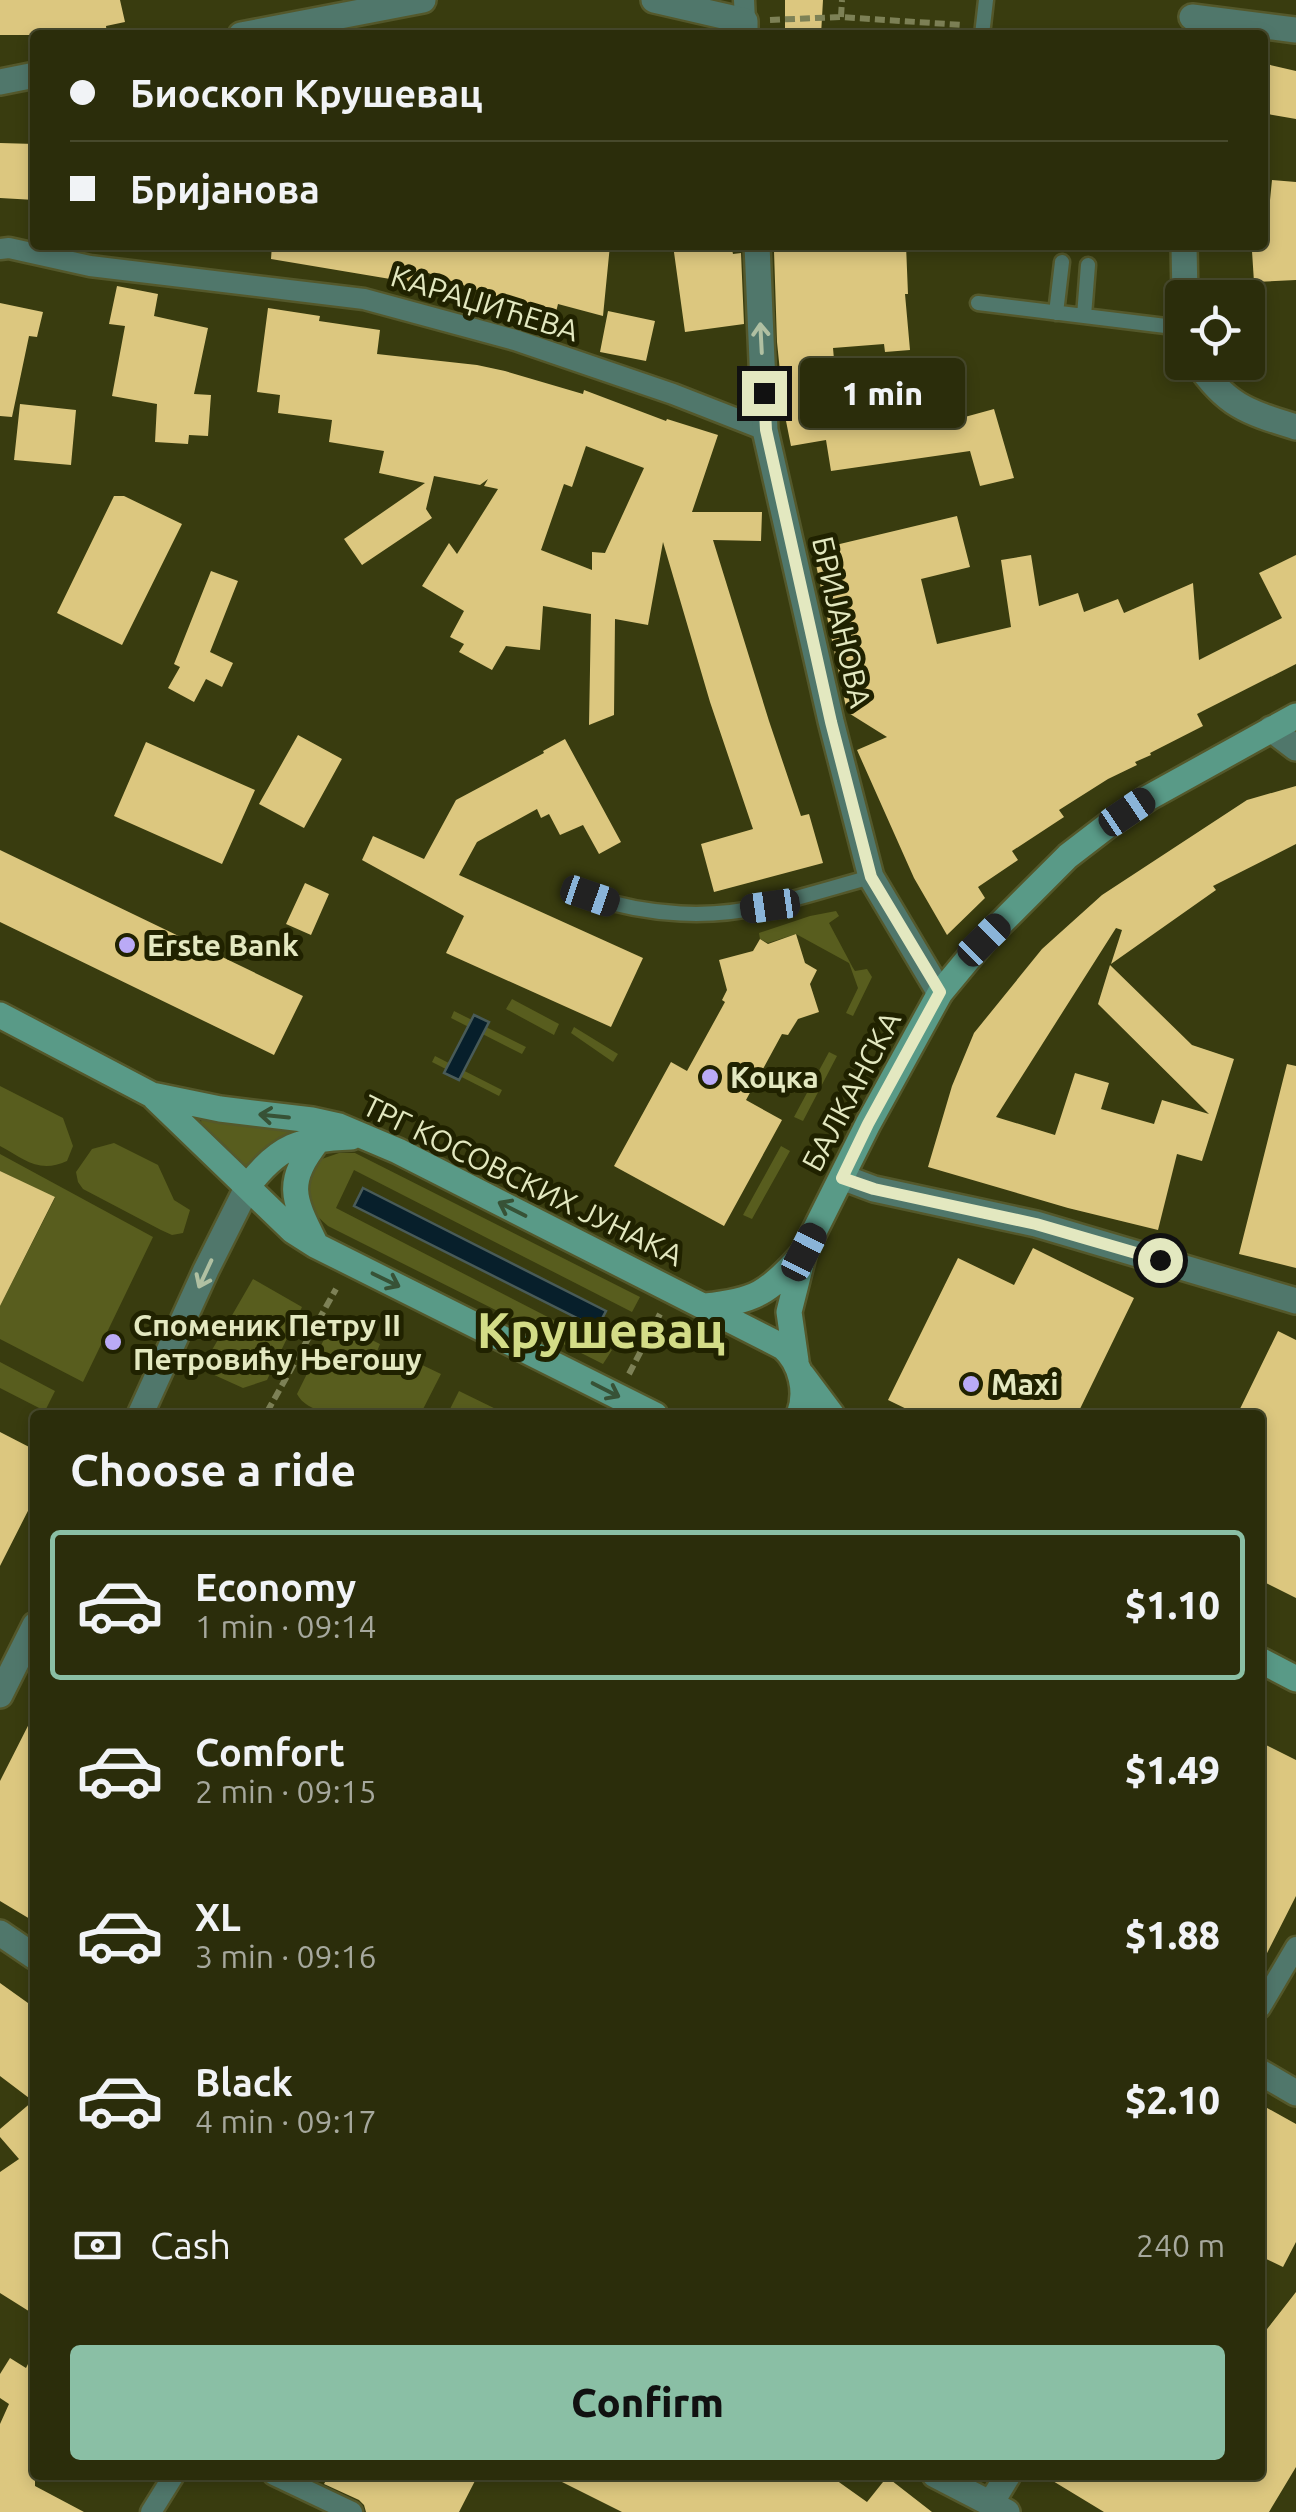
<!DOCTYPE html>
<html lang="en">
<head>
<meta charset="utf-8">
<style>
	:root { --surface:#2b2d0b; --page:#373919; --text:#f1f3f6; --muted:#a6a89d; --line:#47492c; --accent:#8abfa5 }
	body { margin:0; font-family:Ubuntu,sans-serif; background:var(--page); color:var(--text); height:100vh; display:flex; flex-direction:column; font-size:38px; white-space:nowrap }
	* { box-sizing:border-box; margin:0 }
	p { font-size:32px; color:var(--muted) }
	.icon { flex:none; width:55px; height:55px; fill:none; stroke:currentColor; stroke-width:2; stroke-linecap:round; stroke-linejoin:round }
	.map { position:relative; flex:1; overflow:hidden }
	.panel { position:absolute; left:30px; top:1410px; width:1235px; height:1070px; display:flex; flex-direction:column; background:var(--surface); border-radius:10px; box-shadow:0 5px 15px #0003,0 0 0 2px var(--line) }
	.panel>* { flex:none }
	.hud { position:absolute; left:30px; top:30px; width:1238px; height:220px; border-radius:10px; box-shadow:0 5px 15px #0003,0 0 0 2px var(--line); display:grid; align-content:center; height:220px; padding:0 40px; background:var(--surface) }
	.buttons { position:absolute; left:1165px; top:280px; display:grid; gap:20px }
	.buttons a { display:grid; place-items:center; width:100px; height:100px; border-radius:10px; background:var(--surface); box-shadow:0 5px 15px #0003,0 0 0 2px var(--line); font-size:50px }
	.end { position:absolute; width:45px; height:45px; margin:-22px; border:12px solid #e3e8c0; background:#111; box-shadow:0 0 0 5px #111 }
	.from { border-radius:50% }
	.bubble { position:absolute; height:70px; border-radius:10px; background:var(--surface); box-shadow:0 5px 15px #0003,0 0 0 2px var(--line); font-size:32px; font-weight:800; line-height:70px; text-align:center }
	.car { position:absolute; width:30px; height:60px; margin:-30px -15px; border-radius:12px; box-shadow:0 0 8px 2px #0007; background:linear-gradient(#222 24%,#8ab4d8 0 40%,#222 0 76%,#8ab4d8 0 86%,#222 0) }
	.hud b { display:flex; align-items:center; gap:35px; height:95px; font-size:38px }
	.hud b+b { border-top:2px solid var(--line) }
	.hud i { width:25px; height:25px; background:var(--text) }
	ul { padding:0; list-style:none }
	li { display:flex; align-items:center; gap:30px; height:150px; margin:0 20px 15px; padding:0 20px; border:5px solid transparent; border-radius:10px }
	li div { flex:1 }
	li b { display:block; font-size:38px }
	li em { font-style:normal; font-weight:800 }
	li.current { border-color:var(--accent) }
	li>.icon { width:90px; height:90px; stroke-width:1.5 }
	h2 { padding:0 40px; font-size:45px; line-height:120px }
	.pay { display:flex; align-items:center; gap:25px; height:110px; padding:0 40px; font-size:38px }
	.pay p { margin-inline-start:auto }
	.button { display:flex; gap:20px; margin-top:auto; padding:20px 40px }
	.button a { flex:1; height:115px; border-radius:10px; background:var(--accent); color:#111; font-size:40px; font-weight:800; line-height:115px; text-align:center }
	.map>svg:first-child { display:block }
</style>
</head>
<body>
<div class="map">
<svg width="1296" height="2512" viewBox="0 0 1296 2512">
	<rect width="100%" height="100%" fill="#393c0f"/>
	<path fill="#585d1e" d="M 836,911 L 839,916 L 829,923 L 853,968 L 855,971 L 867,969 L 872,977 L 853,1016 L 846,1013 L 858,988 L 849,963 L 796,934 L 768,943 L 760,939 L 759,933 L 810,916 Z
		M 512,999 L 559,1024 L 554,1035 L 506,1009 Z
		M 454,1011 L 526,1047 L 522,1054 L 451,1018 Z
		M 574,1027 L 618,1054 L 613,1062 L 571,1033 Z
		M 829,1052 L 837,1056 L 803,1121 L 794,1117 Z
		M 435,1056 L 502,1090 L 499,1096 L 432,1062 Z
		M 0,1086 L 63,1118 L 73,1146 L 67,1161 C 39,1174 24,1159 0,1146 Z
		M 204,1117 L 289,1128 L 291,1132 L 262,1150 L 249,1165 L 244,1166 L 240,1164 L 226,1146 L 202,1125 L 201,1121 Z
		M 114,1143 L 158,1165 L 174,1200 L 190,1210 L 183,1233 L 172,1235 L 161,1230 L 83,1189 L 78,1182 L 76,1172 L 92,1149 Z
		M 781,1146 L 790,1151 L 752,1219 L 743,1215 Z
		M 339,1153 L 355,1153 L 640,1297 L 632,1312 L 354,1170 L 336,1208 L 612,1350 L 603,1364 L 328,1226 C 301,1202 303,1192 316,1161 Z
		M 0,1154 L 153,1237 L 83,1382 L 0,1339 L 0,1306 L 55,1198 L 0,1171 Z
		M 253,1279 L 302,1307 L 267,1380 L 243,1388 L 201,1369 Z
		M 333,1321 L 380,1344 L 376,1354 L 413,1372 L 418,1363 L 441,1374 L 420,1415 C 389,1415 313,1425 297,1394 Z
		M 0,1362 L 55,1391 L 45,1411 L 0,1388 Z
		M 459,1391 L 502,1412 L 501,1415 L 447,1415 Z"/>
	<path fill="#071f2b" stroke="#495b58" stroke-width="2.5" d="M 474,1015 L 489,1022 L 459,1080 L 444,1073 Z
		M 363,1188 L 606,1311 L 597,1328 L 354,1206 Z"/>
	<path fill="#dcc77f" fill-rule="evenodd" d="M 0,0 L 120,0 L 125,22 L 106,26 L 107,35 L 0,35 Z
		M 785,0 L 823,0 L 821,35 L 785,35 Z
		M 1262,63 L 1296,71 L 1296,119 L 1262,113 Z
		M 0,143 L 35,144 L 35,200 L 0,198 Z
		M 1272,180 L 1296,182 L 1296,280 L 1254,282 L 1252,251 L 1265,250 Z
		M 272,245 L 610,245 L 603,316 L 558,304 L 552,328 L 517,320 L 521,305 L 428,273 L 426,285 L 271,259 Z
		M 673,245 L 731,245 L 733,254 L 741,253 L 744,324 L 685,332 Z
		M 873,245 L 906,245 L 908,294 L 905,294 L 910,350 L 885,352 L 884,344 L 833,348 L 838,405 L 900,396 L 902,404 L 928,400 L 932,426 L 994,409 L 1014,478 L 980,486 L 970,451 L 831,471 L 826,440 L 791,446 L 784,411 L 777,342 L 774,251 Z
		M 117,286 L 158,294 L 154,316 L 208,328 L 194,394 L 211,395 L 208,436 L 189,435 L 188,444 L 155,442 L 157,404 L 112,396 L 125,326 L 109,324 Z
		M 0,303 L 43,312 L 37,337 L 29,336 L 12,417 L 0,416 Z
		M 268,308 L 320,316 L 319,321 L 380,330 L 377,354 L 477,365 L 505,371 L 583,394 L 584,390 L 666,421 L 667,419 L 718,435 L 692,512 L 762,512 L 761,541 L 713,540 L 769,721 L 801,816 L 809,814 L 823,863 L 714,892 L 701,844 L 753,829 L 710,702 L 663,542 L 648,625 L 615,619 L 614,715 L 589,725 L 591,614 L 543,606 L 540,650 L 506,646 L 492,670 L 459,652 L 464,644 L 450,637 L 464,611 L 422,586 L 449,543 L 457,554 L 498,489 L 484,486 L 488,479 L 480,485 L 434,476 L 426,509 L 432,518 L 362,565 L 344,539 L 425,483 L 379,473 L 384,451 L 329,442 L 332,420 L 278,413 L 280,395 L 257,392 ZM 586,446 L 644,468 L 605,553 L 592,552 L 592,570 L 541,550 L 564,484 L 572,487 Z
		M 608,311 L 655,321 L 646,361 L 600,352 Z
		M 20,404 L 76,410 L 71,465 L 14,460 Z
		M 114,496 L 124,496 L 182,524 L 122,645 L 57,613 Z
		M 957,516 L 970,567 L 921,579 L 937,644 L 1011,627 L 1001,560 L 1031,555 L 1039,606 L 1078,593 L 1084,612 L 1118,599 L 1124,613 L 1193,583 L 1199,660 L 1282,618 L 1259,573 L 1296,555 L 1296,664 L 1197,714 L 1203,726 L 1150,753 L 1151,755 L 1135,762 L 1137,765 L 1108,779 L 1059,810 L 1064,817 L 1012,851 L 1018,860 L 978,887 L 985,898 L 947,935 L 914,878 L 857,750 L 887,737 L 847,712 L 815,560 L 823,548 Z
		M 211,571 L 238,581 L 210,652 L 233,663 L 222,687 L 206,679 L 194,702 L 168,688 L 180,667 L 174,664 Z
		M 298,735 L 342,759 L 304,828 L 259,804 Z
		M 565,739 L 621,842 L 599,854 L 583,825 L 560,835 L 549,814 L 541,818 L 537,809 L 477,842 L 459,875 L 643,958 L 611,1027 L 446,953 L 464,916 L 362,860 L 373,836 L 424,859 L 456,800 L 544,753 L 543,751 Z
		M 146,742 L 255,790 L 222,864 L 114,816 Z
		M 1296,786 L 1296,844 L 1213,886 L 1216,890 L 1111,964 L 1122,930 L 1116,928 L 996,1117 L 1055,1135 L 1075,1073 L 1109,1083 L 1101,1109 L 1154,1124 L 1162,1100 L 1209,1114 L 1098,1004 L 1110,965 L 1192,1045 L 1234,1059 L 1202,1161 L 1177,1154 L 1158,1230 L 1068,1208 L 928,1167 L 952,1086 L 974,1033 L 1042,949 L 1102,895 L 1247,800 Z
		M 0,850 L 303,996 L 274,1055 L 0,922 Z
		M 305,883 L 329,894 L 311,935 L 286,924 Z
		M 796,934 L 805,963 L 817,970 L 810,984 L 819,1012 L 798,1019 L 788,1035 L 782,1034 L 746,1100 L 782,1120 L 724,1226 L 614,1166 L 671,1062 L 687,1071 L 725,1002 L 722,1000 L 727,990 L 719,960 L 753,951 L 760,939 L 768,944 Z
		M 1287,1064 L 1296,1066 L 1296,1268 L 1239,1254 Z
		M 0,1171 L 55,1197 L 0,1306 Z
		M 1033,1248 L 1134,1298 L 1077,1415 L 919,1415 L 888,1400 L 958,1258 L 1014,1285 Z
		M 1278,1331 L 1296,1340 L 1296,1598 L 1260,1580 L 1260,1415 L 1237,1415 Z
		M 0,1432 L 35,1450 L 35,1497 L 0,1566 Z
		M 35,1712 L 35,1922 L 0,1901 L 0,1781 Z
		M 1260,1742 L 1296,1760 L 1296,1896 L 1260,1967 Z
		M 0,1983 L 35,2008 L 35,2315 L 0,2293 L 0,2172 L 19,2159 L 0,2137 L 0,2129 L 33,2101 L 0,2076 Z
		M 1260,2104 L 1296,2124 L 1296,2242 L 1283,2267 L 1260,2256 Z
		M 1296,2292 L 1296,2467 L 1269,2512 L 1104,2512 L 1043,2475 L 1260,2475 L 1260,2338 Z
		M 35,2350 L 35,2486 L 84,2512 L 0,2512 L 0,2424 L 9,2404 L 0,2398 L 0,2374 L 10,2358 L 26,2368 Z
		M 329,2475 L 478,2475 L 459,2512 L 366,2512 L 364,2505 L 359,2500 L 324,2484 Z
		M 548,2475 L 829,2475 L 867,2502 L 887,2477 L 932,2512 L 622,2512 Z"/>
	<g fill="none" stroke-linecap="round" stroke-linejoin="round">
		<defs>
			<path id="service" d="M 982,35 L 986,0
				M 978,303 L 1182,328
				M 1056,313 L 1062,262
				M 1084,316 L 1088,265
				M 589,896 C 648,916 713,920 773,904 C 806,896 838,886 871,877"/>
			<path id="pedestrian" d="M 744,0 L 745,21
				M 0,249 L 9,248 L 90,266 L 364,299 L 515,340 L 673,394 L 765,430
				M 1260,2008 L 1296,1947
				M 274,2475 L 352,2512
				M 151,2512 L 174,2475"/>
			<path id="minor" d="M 654,0 L 745,21 L 745,35
				M 1192,17 L 1296,30
				M 241,35 L 423,0
				M 0,82 L 35,75
				M 757,245 L 765,430 L 831,721 L 871,877 L 940,993
				M 1184,245 L 1185,298
				M 1197,362 C 1226,406 1248,412 1296,427
				M 1271,729 L 1296,748
				M 842,1177 L 874,1189 L 1036,1224 L 1296,1301
				M 140,1415 L 206,1270 L 248,1186
				M 0,1695 L 35,1625
				M 0,1933 L 35,1957
				M 1260,2072 L 1296,2093
				M 935,2475 L 1007,2512
				M 991,2503 L 1008,2475"/>
			<path id="secondary" d="M 0,1015 L 152,1095 L 220,1109 L 312,1120 L 339,1126 L 398,1151 L 783,1347 C 801,1363 808,1392 799,1415
				M 155,1098 L 293,1231 L 315,1245 L 655,1415
				M 248,1186 C 279,1145 300,1139 351,1137
				M 315,1243 C 292,1197 285,1182 319,1139
				M 705,1306 C 755,1301 768,1293 801,1256
				M 796,1361 L 789,1312 L 804,1252 L 868,1124 L 940,993 L 984,940 L 1068,856 L 1107,826 L 1148,798 L 1296,716
				M 802,1375 L 832,1415
				M 1260,1660 L 1296,1679"/>
		</defs>
		<use href="#service" stroke="#54582b" stroke-width="19"/>
		<use href="#pedestrian" stroke="#54582b" stroke-width="25"/>
		<use href="#minor" stroke="#54582b" stroke-width="30"/>
		<use href="#secondary" stroke="#54582b" stroke-width="30"/>
		<path stroke="#7d8156" stroke-width="6" stroke-dasharray="10 5" stroke-linecap="butt" d="M 841,17 L 842,0
			M 770,20 L 841,17 L 962,25
			M 629,1374 L 660,1314
			M 267,1412 L 336,1289"/>
		<use href="#service" stroke="#50776b" stroke-width="14"/>
		<use href="#pedestrian" stroke="#50776b" stroke-width="20"/>
		<use href="#minor" stroke="#50776b" stroke-width="25"/>
		<use href="#secondary" stroke="#599a87" stroke-width="25"/>
	</g>
	<defs><path id="oneway-shaft" d="M-6 0H5M1.5-3L5.5 0L1.5 3" fill="none" stroke-width="1.6" stroke-linecap="round" stroke-linejoin="round" transform="scale(2.5)"/></defs>
	<g stroke="#b0c0a2">
		<use href="#oneway-shaft" transform="translate(761 338) rotate(-93)"/>
		<use href="#oneway-shaft" transform="translate(205 1274) rotate(115)"/>
	</g>
	<g stroke="#375236">
		<use href="#oneway-shaft" transform="translate(274 1116) rotate(-174)"/>
		<use href="#oneway-shaft" transform="translate(512 1209) rotate(-153)"/>
		<use href="#oneway-shaft" transform="translate(386 1280) rotate(26)"/>
		<use href="#oneway-shaft" transform="translate(606 1390) rotate(27)"/>
	</g>
	<g fill="none" stroke-linecap="round" stroke-linejoin="round">
		<path stroke="#e3e8c0" stroke-width="12" d="M 764,393 L 766,430 L 774,466 L 831,722 L 871,877 L 940,992 L 868,1124 L 842,1178 L 874,1189 L 1036,1224 L 1160,1260"/>
	</g>
	<g fill="#baaaf6" stroke="#202200" stroke-width="4">
		<circle cx="127" cy="945" r="10"/>
		<circle cx="710" cy="1077" r="10"/>
		<circle cx="113" cy="1342" r="10"/>
		<circle cx="971" cy="1384" r="10"/>
	</g>
	<g text-anchor="middle" dominant-baseline="central" stroke-width="10" stroke-linejoin="round" paint-order="stroke">
		<g font-size="30" fill="#e3e8c0" stroke="#202200">
			<text transform="translate(485 303) rotate(17)">КАРАЏИЋЕВА</text>
			<text transform="translate(842 622) rotate(77)">БРИЈАНОВА</text>
			<text transform="translate(851 1091) rotate(-62)">БАЛКАНСКА</text>
			<text transform="translate(523 1180) rotate(26)">ТРГ КОСОВСКИХ ЈУНАКА</text>
		</g>
		<g font-size="30" font-weight="bold" fill="#e3e8c0" stroke="#202200" text-anchor="start">
			<text x="147" y="945">Erste Bank</text>
			<text x="730" y="1077">Коцка</text>
			<text x="133" y="1325">Споменик Петру II<tspan x="133" dy="34">Петровићу Његошу</tspan></text>
			<text x="991" y="1384">Maxi</text>
		</g>
		<g font-size="50" font-weight="bold" fill="#d3dc87" stroke="#202200">
			<text x="601" y="1329">Крушевац</text>
		</g>
	</g>
</svg>
<div class="buttons">
<a><svg class="icon" aria-label="locate" viewBox="0 0 24 24"><circle cx="12" cy="12" r="6"/><path d="M12 2v4M12 18v4M2 12h4M18 12h4"/></svg></a>
</div>
<i class="end from" style="left:1160px;top:1260px"></i>
<i class="end" style="left:764px;top:393px"></i>
<div class="bubble" style="left:800px;top:358px;width:165px">1 min</div>
<i class="car" style="left:1127px;top:812px;rotate:56deg"></i>
<i class="car" style="left:590px;top:896px;rotate:109deg"></i>
<i class="car" style="left:770px;top:906px;rotate:262deg"></i>
<i class="car" style="left:984px;top:940px;rotate:45deg"></i>
<i class="car" style="left:804px;top:1252px;rotate:27deg"></i>
<div class="hud">
<b><i class="from"></i>Биоскоп Крушевац</b>
<b><i></i>Бријанова</b>
</div>
<section class="panel">
<h2>Choose a ride</h2>
<ul>
<li class="current"><svg class="icon" aria-label="car" viewBox="0 0 24 24"><path d="M5 17H2v-5l4-1 3-4h7l3 4 3 1v5h-3M9 17h6M6 11h13"/><circle cx="7" cy="17" r="2"/><circle cx="17" cy="17" r="2"/></svg><div><b>Economy</b><p>1 min · 09:14</p></div><em>$1.10</em></li>
<li><svg class="icon" aria-label="car" viewBox="0 0 24 24"><path d="M5 17H2v-5l4-1 3-4h7l3 4 3 1v5h-3M9 17h6M6 11h13"/><circle cx="7" cy="17" r="2"/><circle cx="17" cy="17" r="2"/></svg><div><b>Comfort</b><p>2 min · 09:15</p></div><em>$1.49</em></li>
<li><svg class="icon" aria-label="car" viewBox="0 0 24 24"><path d="M5 17H2v-5l4-1 3-4h7l3 4 3 1v5h-3M9 17h6M6 11h13"/><circle cx="7" cy="17" r="2"/><circle cx="17" cy="17" r="2"/></svg><div><b>XL</b><p>3 min · 09:16</p></div><em>$1.88</em></li>
<li><svg class="icon" aria-label="car" viewBox="0 0 24 24"><path d="M5 17H2v-5l4-1 3-4h7l3 4 3 1v5h-3M9 17h6M6 11h13"/><circle cx="7" cy="17" r="2"/><circle cx="17" cy="17" r="2"/></svg><div><b>Black</b><p>4 min · 09:17</p></div><em>$2.10</em></li>
</ul>
<div class="pay"><svg class="icon" aria-label="cash" viewBox="0 0 24 24"><path d="M3 7h18v10H3z"/><circle cx="12" cy="12" r="2"/></svg>Cash<p>240 m</p></div>
<div class="button"><a>Confirm</a></div>
</section>
</div>
</body>
</html>
